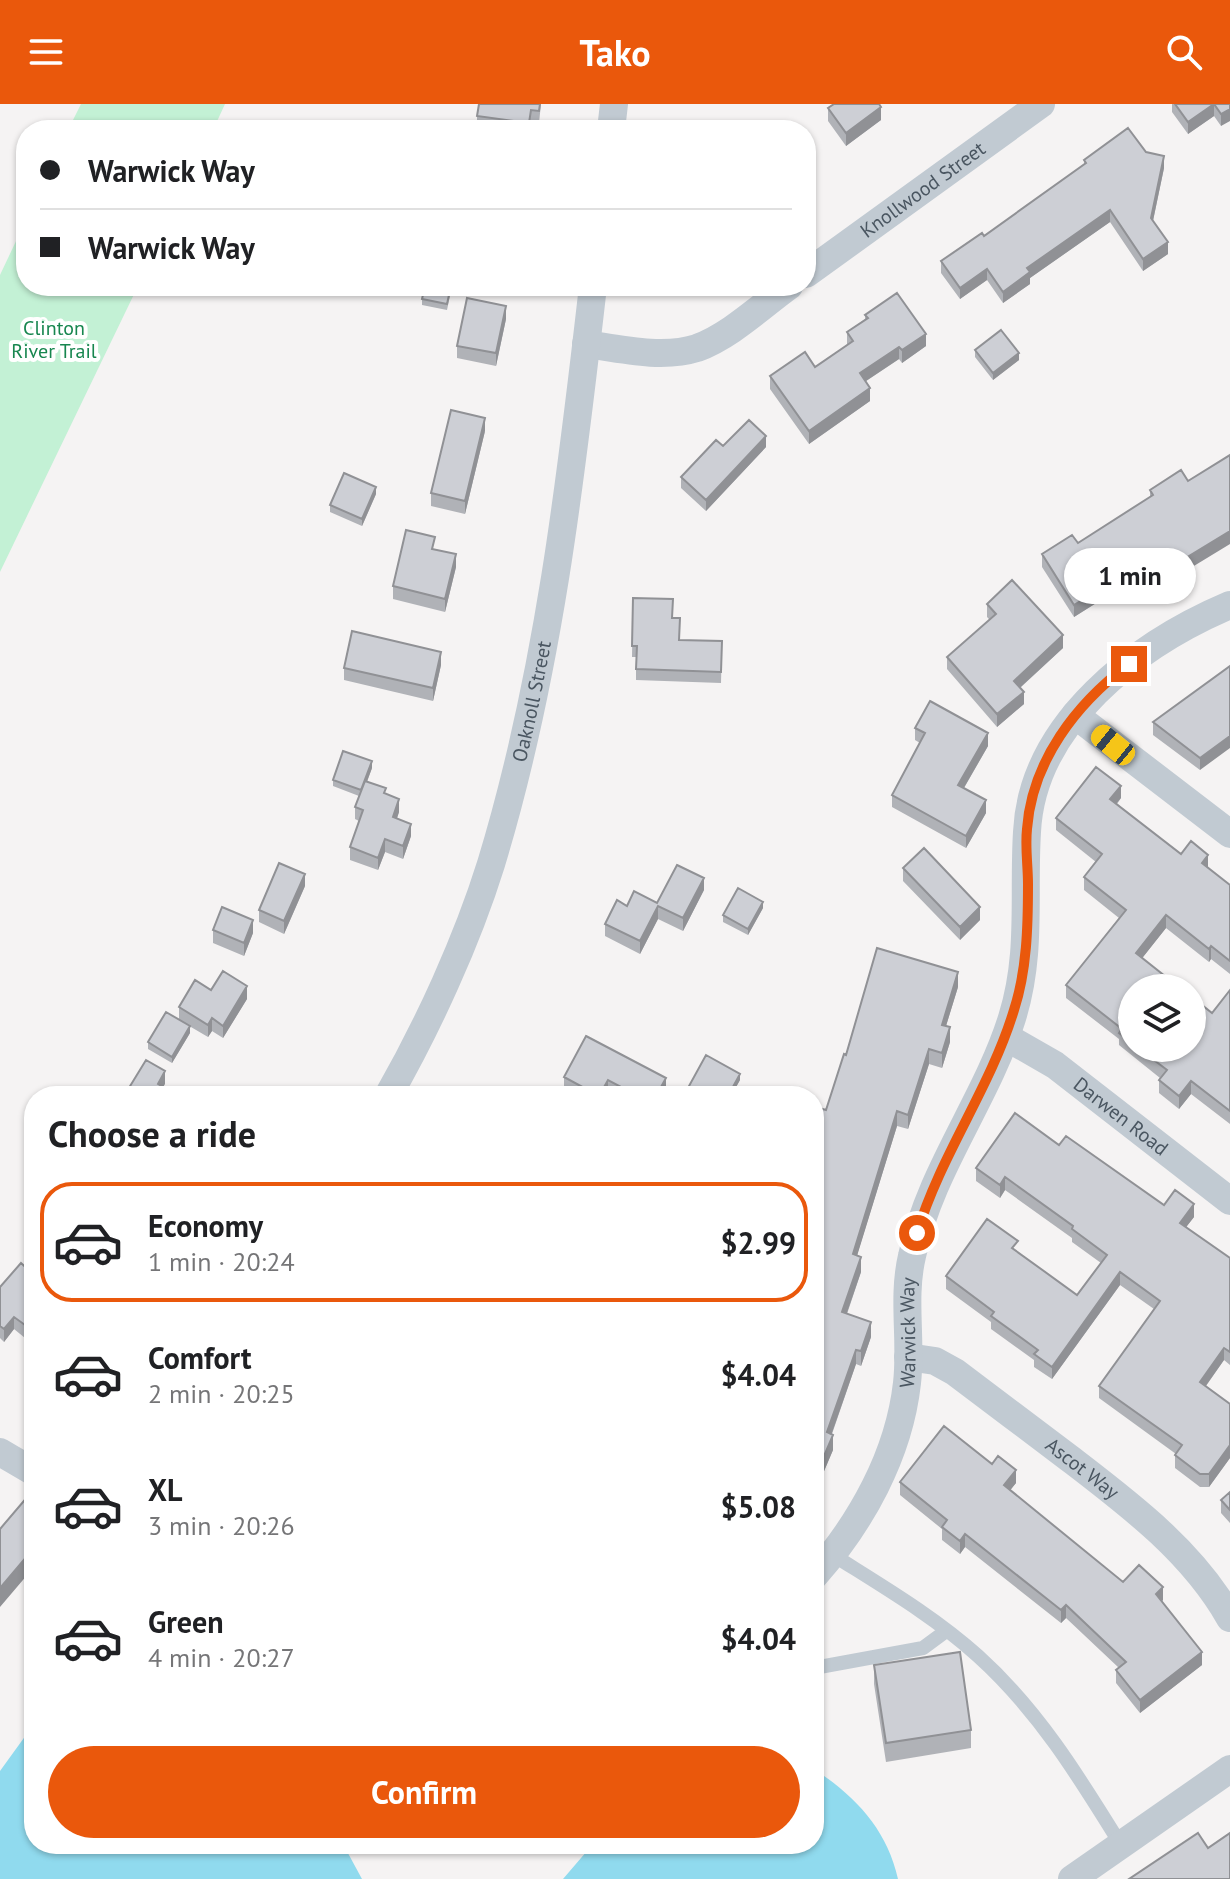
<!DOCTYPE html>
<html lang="en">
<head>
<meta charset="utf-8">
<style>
	:root { --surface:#fff; --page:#f2f2f2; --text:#202124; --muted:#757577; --line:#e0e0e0; --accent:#ea580c }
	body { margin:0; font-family:"PT Sans",sans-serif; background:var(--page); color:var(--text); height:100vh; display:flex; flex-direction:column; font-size:30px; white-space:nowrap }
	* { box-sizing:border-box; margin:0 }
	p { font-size:26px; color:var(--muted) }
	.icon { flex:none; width:44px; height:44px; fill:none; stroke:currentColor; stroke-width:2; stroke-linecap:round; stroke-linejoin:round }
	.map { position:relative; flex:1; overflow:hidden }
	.sheet { position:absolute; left:24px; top:982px; width:800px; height:768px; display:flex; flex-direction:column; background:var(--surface); border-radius:32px; box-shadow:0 2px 6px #0004 }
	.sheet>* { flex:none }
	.banner { position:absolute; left:16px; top:16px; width:800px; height:176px; border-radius:32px; box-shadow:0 2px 6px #0004; display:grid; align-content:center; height:176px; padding:0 24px; background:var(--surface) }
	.tools { position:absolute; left:1118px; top:870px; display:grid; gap:16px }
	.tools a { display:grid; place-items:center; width:88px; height:88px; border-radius:50%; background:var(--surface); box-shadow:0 2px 6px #0004; font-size:40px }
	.end { position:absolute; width:36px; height:36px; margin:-18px; border:10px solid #ea580c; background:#fff; box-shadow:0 0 0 4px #fff }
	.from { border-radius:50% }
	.bubble { position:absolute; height:56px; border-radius:28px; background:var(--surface); box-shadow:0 2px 6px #0004; font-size:26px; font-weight:600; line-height:56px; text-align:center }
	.car { position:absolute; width:24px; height:48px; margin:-24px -12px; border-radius:10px; box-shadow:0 0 6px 2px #0007; background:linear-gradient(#f5c518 24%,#345 0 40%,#f5c518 0 76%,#345 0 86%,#f5c518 0) }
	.banner b { display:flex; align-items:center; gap:28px; height:76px; font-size:30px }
	.banner b+b { border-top:2px solid var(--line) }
	.banner i { width:20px; height:20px; background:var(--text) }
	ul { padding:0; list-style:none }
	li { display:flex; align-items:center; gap:24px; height:120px; margin:0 16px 12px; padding:0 8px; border:4px solid transparent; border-radius:32px }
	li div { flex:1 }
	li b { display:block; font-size:30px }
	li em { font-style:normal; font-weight:600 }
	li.selected { border-color:var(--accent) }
	li>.icon { width:72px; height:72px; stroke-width:1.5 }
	h2 { padding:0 24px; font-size:36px; line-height:96px }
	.button { display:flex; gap:16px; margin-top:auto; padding:16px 24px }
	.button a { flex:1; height:92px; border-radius:48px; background:var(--accent); color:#fff; font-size:32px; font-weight:600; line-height:92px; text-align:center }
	header { display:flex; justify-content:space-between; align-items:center; height:104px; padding:0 24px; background:var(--accent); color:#fff; font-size:36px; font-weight:600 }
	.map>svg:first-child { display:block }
</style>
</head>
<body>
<header><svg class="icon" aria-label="menu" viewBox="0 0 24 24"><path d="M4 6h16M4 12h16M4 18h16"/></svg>Tako<svg class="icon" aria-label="search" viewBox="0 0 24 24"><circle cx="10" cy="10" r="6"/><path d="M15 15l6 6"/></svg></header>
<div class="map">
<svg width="1230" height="1775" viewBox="0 0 1230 1775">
	<rect width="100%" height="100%" fill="#f5f3f3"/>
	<path fill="#c3f1d5" d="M 81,0 L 225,0 L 213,26 L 68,26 Z
		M 26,116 L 26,182 L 138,182 L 0,468 L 0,171 Z"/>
	<path fill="#90daee" d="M 34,1620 L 34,1740 L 343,1740 L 362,1775 L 0,1775 L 0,1667 Z
		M 814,1665 C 855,1692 887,1725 898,1775 L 563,1775 L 593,1740 L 814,1740 Z"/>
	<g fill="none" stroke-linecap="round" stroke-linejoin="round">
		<path stroke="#c1cad2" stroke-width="14" d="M 833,1451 C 882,1482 935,1513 978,1552 C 1038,1606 1079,1673 1121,1741
			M 814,1564 L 923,1544 L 946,1527"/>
		<g stroke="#c1cad2" stroke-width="28">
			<path d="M 611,26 L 614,0"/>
			<path id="s1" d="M 806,170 L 1041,0"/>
			<path d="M 586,240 C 620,245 663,255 697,244 C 730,232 760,203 789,182"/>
			<path d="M 1075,611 L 1230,730"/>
			<path id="s2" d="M 1006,933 L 1055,961 L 1230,1097"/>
			<path id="s3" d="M 388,992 C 428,922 467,837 491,760 C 548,573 571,375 593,182"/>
			<path id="s4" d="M 908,1253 L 935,1257 L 955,1268 C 993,1297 1031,1325 1069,1354 C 1129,1400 1192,1447 1230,1514"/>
			<path d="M 0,1348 L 34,1368"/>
			<path id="s5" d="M 814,1472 C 861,1419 899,1351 907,1279 C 912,1237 902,1194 912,1152 C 930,1066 986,997 1012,914 C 1032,850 1023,792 1027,728 C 1032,619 1138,540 1230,501"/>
			<path d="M 1072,1775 L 1230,1665"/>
		</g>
	</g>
	<path fill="#b0b2b7" d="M 541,0 L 539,19 L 531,18 L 529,26 L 494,26 L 477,24 L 477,12 Z
		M 1172,0 L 1230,0 L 1221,22 L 1214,12 L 1188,30 L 1172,8 Z
		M 828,4 L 881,16 L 846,42 L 828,17 Z
		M 1146,48 L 1164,64 L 1153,117 L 1168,150 L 1143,167 L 1110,118 L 1030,174 L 1030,180 L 1003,199 L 987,176 L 960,195 L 941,169 L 941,157 L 984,132 L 1084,61 L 1084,56 Z
		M 452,182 L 447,206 L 422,201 L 422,195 Z
		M 865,211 L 926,242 L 902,259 L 899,255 L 866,277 L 870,297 L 809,340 L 770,285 L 770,272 L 815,263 L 847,241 L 847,228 L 865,215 Z
		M 506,215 L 496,262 L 457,254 L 457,242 Z
		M 975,246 L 1019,256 L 993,276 L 975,253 Z
		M 485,327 L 465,410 L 431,402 L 431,389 Z
		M 723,342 L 766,343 L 706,407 L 681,384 L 681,373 Z
		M 1188,377 L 1138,496 L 1128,479 L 1074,513 L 1042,463 L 1042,450 L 1078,439 L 1150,393 L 1150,386 Z
		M 376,390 L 362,422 L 330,408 L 330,401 Z
		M 435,445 L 456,463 L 445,508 L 393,495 L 393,482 Z
		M 633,494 L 673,514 L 679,536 L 722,537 L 721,579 L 636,576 L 636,553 L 632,553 Z
		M 987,500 L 1063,544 L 1020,584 L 1024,600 L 997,623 L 947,565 L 947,553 L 990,516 L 987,513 Z
		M 441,561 L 433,597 L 344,576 L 344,564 Z
		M 1230,562 L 1200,666 L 1153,631 L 1153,618 Z
		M 915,624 L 988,642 L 964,684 L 986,709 L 966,744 L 892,703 L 892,691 L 920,639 L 915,636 Z
		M 372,664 L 367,678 L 386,690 L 399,708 L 397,714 L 411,732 L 403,755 L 385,748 L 378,766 L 350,756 L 350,743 L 359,717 L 355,715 L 355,703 L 359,692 L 333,682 L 333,676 Z
		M 1121,694 L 1117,700 L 1181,750 L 1208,764 L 1230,781 L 1230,870 L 1211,855 L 1209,858 L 1166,824 L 1142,854 L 1132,884 L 1132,944 L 1192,944 L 1212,909 L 1230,886 L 1230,1020 L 1191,990 L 1179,1005 L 1159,989 L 1159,976 L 1160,974 L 1119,941 L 1119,935 L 1066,894 L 1066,881 L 1119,814 L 1084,786 L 1084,773 L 1096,758 L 1056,726 L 1056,714 Z
		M 903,764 L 980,816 L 960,836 L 903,777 Z
		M 305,782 L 284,830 L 259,818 L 259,806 Z
		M 704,786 L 683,827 L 658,815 L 640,850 L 605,832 L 605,820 L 627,802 L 657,799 Z
		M 763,804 L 748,831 L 723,818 L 723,811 Z
		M 213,826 L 253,829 L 244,852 L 213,839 Z
		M 958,883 L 946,922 L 950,938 L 942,964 L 929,960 L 908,1025 L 897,1022 L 857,1151 L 861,1168 L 847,1210 L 871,1233 L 861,1262 L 856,1260 L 832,1330 L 833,1346 L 816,1386 L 814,1385 L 814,1009 L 826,1006 L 846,951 Z
		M 247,895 L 223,934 L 212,927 L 208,933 L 179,916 L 179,903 Z
		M 190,929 L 172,959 L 148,945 L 148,938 Z
		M 564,973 L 666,974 L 666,987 L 663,992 L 615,992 L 608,988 L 606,992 L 575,992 L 564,986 Z
		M 740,976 L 731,992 L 695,992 L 689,989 L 689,982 Z
		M 1059,1041 L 1164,1101 L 1194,1113 L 1186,1123 L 1230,1154 L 1230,1261 L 1224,1256 L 1206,1282 L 1230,1300 L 1230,1354 L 1209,1383 L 1200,1383 L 1175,1364 L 1175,1351 L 1176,1350 L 1099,1294 L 1099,1282 L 1154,1205 L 1120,1181 L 1052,1275 L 1034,1263 L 1034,1256 L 991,1225 L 991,1218 L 946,1185 L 946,1172 L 1018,1148 L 1077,1191 L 1101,1159 L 1072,1138 L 1072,1134 L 1005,1086 L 1000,1094 L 976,1077 L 976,1064 Z
		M 34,1171 L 34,1224 L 25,1234 L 14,1225 L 4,1238 L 0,1234 L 0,1183 Z
		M 900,1378 L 1016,1379 L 1010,1386 L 1123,1478 L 1163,1496 L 1162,1497 L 1202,1561 L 1140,1609 L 1116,1579 L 1116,1566 L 1119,1564 L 1066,1514 L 1061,1519 L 965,1443 L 960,1450 L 942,1436 L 942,1425 L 900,1391 Z
		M 1230,1388 L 1230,1419 L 1221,1409 L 1221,1396 Z
		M 874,1561 L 971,1626 L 971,1644 L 886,1658 L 874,1580 Z"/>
	<path fill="#909195" d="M 1214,0 L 1214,12 L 1188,30 L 1188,18 Z
		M 881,3 L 881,16 L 846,42 L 846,29 Z
		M 1230,5 L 1230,17 L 1221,22 L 1221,10 Z
		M 1164,52 L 1164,64 L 1151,126 L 1151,114 Z
		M 1110,106 L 1110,118 L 1030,174 L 1030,180 L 1003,199 L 1003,188 L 1027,164 Z
		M 1168,138 L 1168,150 L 1143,167 L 1143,155 Z
		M 987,165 L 987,176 L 960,195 L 960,184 Z
		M 506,202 L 506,215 L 496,262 L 496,249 Z
		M 926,230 L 926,242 L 902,259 L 902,246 Z
		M 899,243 L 899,255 L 860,281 L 860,269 Z
		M 1019,249 L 1019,256 L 993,276 L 993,269 Z
		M 870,284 L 870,297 L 809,340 L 809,327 Z
		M 485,314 L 485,327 L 465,410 L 465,397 Z
		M 766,332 L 766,343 L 706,407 L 706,396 Z
		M 376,383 L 376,390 L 362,422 L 362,415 Z
		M 1230,427 L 1230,440 L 1138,496 L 1138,483 Z
		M 456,450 L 456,463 L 445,508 L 445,495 Z
		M 1128,467 L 1128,479 L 1074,513 L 1074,501 Z
		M 1063,531 L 1063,544 L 1014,589 L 1014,577 Z
		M 441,548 L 441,561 L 433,597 L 433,584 Z
		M 1024,588 L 1024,600 L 997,623 L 997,610 Z
		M 988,629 L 988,642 L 958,694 L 958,681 Z
		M 1230,632 L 1230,644 L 1200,666 L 1200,654 Z
		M 372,657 L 372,664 L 361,693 L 361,686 Z
		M 1121,682 L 1121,694 L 1110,707 L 1110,695 Z
		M 399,695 L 399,708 L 393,726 L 393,713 Z
		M 986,696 L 986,709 L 966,744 L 966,732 Z
		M 411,720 L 411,732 L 403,755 L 403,742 Z
		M 385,735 L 385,748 L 378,766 L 378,754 Z
		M 1208,751 L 1208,764 L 1202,759 Z
		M 305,770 L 305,782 L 284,830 L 284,817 Z
		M 704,774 L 704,786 L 683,827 L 683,814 Z
		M 763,798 L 763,804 L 748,831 L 748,825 Z
		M 658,802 L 658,815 L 640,850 L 640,837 Z
		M 980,803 L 980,816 L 960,836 L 960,823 Z
		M 1166,811 L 1166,824 L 1136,862 L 1136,849 Z
		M 253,816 L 253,829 L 244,852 L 244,839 Z
		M 1211,842 L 1211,855 L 1209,858 L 1209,845 Z
		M 958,868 L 958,883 L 942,935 L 942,921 Z
		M 247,882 L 247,895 L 223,934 L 223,922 Z
		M 212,914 L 212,927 L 208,933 L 208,921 Z
		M 190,922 L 190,929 L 172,959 L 172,953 Z
		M 950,923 L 950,938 L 942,964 L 942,949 Z
		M 929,945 L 929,960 L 908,1025 L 908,1011 Z
		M 165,967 L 165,980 L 158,992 L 158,980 Z
		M 740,970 L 740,976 L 731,992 L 728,992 Z
		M 666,974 L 666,987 L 663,992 L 656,992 Z
		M 608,976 L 608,988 L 606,992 L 599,992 Z
		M 1191,977 L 1191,990 L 1179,1005 L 1179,992 Z
		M 897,1007 L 897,1022 L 853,1165 L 853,1150 Z
		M 1005,1073 L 1005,1086 L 1000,1094 L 1000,1081 Z
		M 1194,1100 L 1194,1113 L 1180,1131 L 1180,1119 Z
		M 861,1153 L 861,1168 L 842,1223 L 842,1208 Z
		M 1120,1168 L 1120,1181 L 1052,1275 L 1052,1263 Z
		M 34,1211 L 34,1224 L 25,1234 L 25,1221 Z
		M 14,1213 L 14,1225 L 4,1238 L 4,1225 Z
		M 871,1218 L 871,1233 L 861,1262 L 861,1247 Z
		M 1224,1244 L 1224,1256 L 1200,1290 L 1200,1278 Z
		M 856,1246 L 856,1260 L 827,1343 L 827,1328 Z
		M 833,1331 L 833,1346 L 816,1386 L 816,1371 Z
		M 1230,1341 L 1230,1354 L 1209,1383 L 1209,1370 Z
		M 1016,1366 L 1016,1379 L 1004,1394 L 1004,1381 Z
		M 965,1430 L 965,1443 L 960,1450 L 960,1437 Z
		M 34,1444 L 34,1463 L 0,1503 L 0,1484 Z
		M 1163,1483 L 1163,1496 L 1156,1503 L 1156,1490 Z
		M 1066,1501 L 1066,1514 L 1061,1519 L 1061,1506 Z
		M 1202,1548 L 1202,1561 L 1140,1609 L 1140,1596 Z"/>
	<path fill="#cdcfd5" stroke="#909195" stroke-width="2" d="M 479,0 L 540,0 L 539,7 L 531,6 L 529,19 L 477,12 Z
		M 834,0 L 879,0 L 881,3 L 846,29 L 828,4 Z
		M 1175,0 L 1214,0 L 1188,18 Z
		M 1214,0 L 1230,0 L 1230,5 L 1221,10 Z
		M 1128,24 L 1146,48 L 1164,52 L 1151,114 L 1168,138 L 1143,155 L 1110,106 L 1027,164 L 1030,168 L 1003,188 L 987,165 L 960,184 L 941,157 L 982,129 L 984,132 L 1086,59 L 1084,56 Z
		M 425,182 L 451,182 L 447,200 L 422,195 Z
		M 897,189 L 926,230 L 902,246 L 899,243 L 860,269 L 870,284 L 809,327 L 770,272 L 805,248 L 815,263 L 853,237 L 847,228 L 868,214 L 865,211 Z
		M 467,194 L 506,202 L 496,249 L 457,242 Z
		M 1001,226 L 1019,249 L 993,269 L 975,246 Z
		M 451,306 L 485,314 L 465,397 L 431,389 Z
		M 749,316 L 766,332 L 706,396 L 681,373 L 716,336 L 723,342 Z
		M 1230,351 L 1230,427 L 1138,483 L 1128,467 L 1074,501 L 1042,450 L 1072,431 L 1078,439 L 1153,391 L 1150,386 L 1181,366 L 1188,377 Z
		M 344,369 L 376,383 L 362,415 L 330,401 Z
		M 406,426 L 435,433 L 432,445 L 456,450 L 445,495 L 393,482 Z
		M 1012,476 L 1063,531 L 1014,577 L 1024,588 L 997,610 L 947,553 L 996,510 L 987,500 Z
		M 633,494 L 673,495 L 672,514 L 680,514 L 679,536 L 722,537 L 721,568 L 636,565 L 637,542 L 632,542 Z
		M 352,527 L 441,548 L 433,584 L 344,564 Z
		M 1230,562 L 1230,632 L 1200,654 L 1153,618 Z
		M 930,597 L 988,629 L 958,681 L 986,696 L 966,732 L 892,691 L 925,629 L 915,624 Z
		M 343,647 L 372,657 L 361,686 L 333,676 Z
		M 1096,663 L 1121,682 L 1110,695 L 1181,750 L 1191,737 L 1208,751 L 1202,759 L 1230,781 L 1230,857 L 1211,842 L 1209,845 L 1166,811 L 1136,849 L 1180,884 L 1132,884 L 1132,939 L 1119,929 L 1122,925 L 1066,881 L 1126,806 L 1084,773 L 1102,750 L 1056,714 Z
		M 365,677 L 386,684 L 384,689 L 399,695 L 393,713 L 411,720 L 403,742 L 385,735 L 378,754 L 350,743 L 363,706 L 355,703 Z
		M 924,744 L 980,803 L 960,823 L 903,764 Z
		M 279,759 L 305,770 L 284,817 L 259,806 Z
		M 677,761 L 704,774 L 683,814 L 658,802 L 640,837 L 605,820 L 617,796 L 627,802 L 634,787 L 657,799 Z
		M 738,784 L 763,798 L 748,825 L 723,811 Z
		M 222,803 L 253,816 L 244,839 L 213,826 Z
		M 877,844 L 958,868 L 942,921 L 950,923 L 942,949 L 929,945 L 908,1011 L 897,1007 L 853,1150 L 861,1153 L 842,1208 L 871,1218 L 861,1247 L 856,1246 L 827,1328 L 833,1331 L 816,1371 L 814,1370 L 814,1009 L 816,1003 L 826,1006 L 844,950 L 846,951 Z
		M 223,867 L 247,882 L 223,922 L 212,914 L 208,921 L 179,903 L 195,876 L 211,886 Z
		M 1230,886 L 1230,1007 L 1191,977 L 1179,992 L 1159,976 L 1167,966 L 1138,944 L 1192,944 L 1192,893 L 1212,909 Z
		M 166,908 L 190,922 L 172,953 L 148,938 Z
		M 586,932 L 666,974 L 656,992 L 638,992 L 608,976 L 599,992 L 564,973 Z
		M 706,951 L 740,970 L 728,992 L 707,992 L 689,982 Z
		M 146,956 L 165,967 L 158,980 L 178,992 L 124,992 Z
		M 1015,1009 L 1059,1041 L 1066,1032 L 1164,1101 L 1175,1086 L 1194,1100 L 1180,1119 L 1230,1154 L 1230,1248 L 1224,1244 L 1200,1278 L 1230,1300 L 1230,1341 L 1209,1370 L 1200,1370 L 1175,1351 L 1182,1341 L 1099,1282 L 1160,1197 L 1120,1168 L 1052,1263 L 1034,1250 L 1038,1246 L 991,1212 L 994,1208 L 946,1172 L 987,1115 L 1018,1137 L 1012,1144 L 1077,1191 L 1107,1151 L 1072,1125 L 1073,1122 L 1005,1073 L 1000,1081 L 976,1064 Z
		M 21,1159 L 34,1171 L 34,1211 L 25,1221 L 14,1213 L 4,1225 L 0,1222 L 0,1183 Z
		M 944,1322 L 992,1360 L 998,1352 L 1016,1366 L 1004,1381 L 1123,1478 L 1139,1461 L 1163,1483 L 1156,1490 L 1202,1548 L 1140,1596 L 1116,1566 L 1126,1558 L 1066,1501 L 1061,1506 L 965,1430 L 960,1437 L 942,1423 L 947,1416 L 900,1378 Z
		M 1230,1388 L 1230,1406 L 1221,1396 Z
		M 29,1391 L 34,1395 L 34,1444 L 0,1484 L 0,1425 Z
		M 960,1548 L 971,1626 L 886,1639 L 874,1561 Z
		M 1198,1729 L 1208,1744 L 1230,1729 L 1230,1775 L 1129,1775 Z"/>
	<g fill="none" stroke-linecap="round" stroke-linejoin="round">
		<path stroke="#ea580c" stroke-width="10" d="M 917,1129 C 941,1050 990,985 1014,906 C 1027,866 1028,822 1028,780 C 1028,762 1025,743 1027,725 C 1032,657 1076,600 1129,560"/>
	</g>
	<g text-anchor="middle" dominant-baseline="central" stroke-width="8" stroke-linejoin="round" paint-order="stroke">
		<g font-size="20" fill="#4a5661" stroke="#fff">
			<text stroke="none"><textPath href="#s1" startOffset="144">Knollwood Street</textPath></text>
			<text stroke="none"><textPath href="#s3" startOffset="422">Oaknoll Street</textPath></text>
			<text stroke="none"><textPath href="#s2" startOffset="140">Darwen Road</textPath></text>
			<text stroke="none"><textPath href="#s5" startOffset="268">Warwick Way</textPath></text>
			<text stroke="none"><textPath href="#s4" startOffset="210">Ascot Way</textPath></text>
		</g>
		<g font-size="20" fill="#17864f" stroke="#fff">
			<text x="54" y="224">Clinton<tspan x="54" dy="23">River Trail</tspan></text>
		</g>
	</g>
</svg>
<div class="tools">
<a><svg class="icon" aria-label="layers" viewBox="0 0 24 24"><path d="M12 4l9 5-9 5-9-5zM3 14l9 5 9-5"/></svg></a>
</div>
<i class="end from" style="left:917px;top:1129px"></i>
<i class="end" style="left:1129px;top:560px"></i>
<div class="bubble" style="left:1064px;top:444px;width:132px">1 min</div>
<i class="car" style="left:1113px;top:641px;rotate:309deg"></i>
<div class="banner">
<b><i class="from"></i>Warwick Way</b>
<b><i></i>Warwick Way</b>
</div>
<section class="sheet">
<h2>Choose a ride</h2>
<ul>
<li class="selected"><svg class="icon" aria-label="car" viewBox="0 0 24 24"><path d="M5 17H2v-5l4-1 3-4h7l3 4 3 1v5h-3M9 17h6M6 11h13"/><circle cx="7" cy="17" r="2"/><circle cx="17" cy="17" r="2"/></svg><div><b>Economy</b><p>1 min · 20:24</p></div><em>$2.99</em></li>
<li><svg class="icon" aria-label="car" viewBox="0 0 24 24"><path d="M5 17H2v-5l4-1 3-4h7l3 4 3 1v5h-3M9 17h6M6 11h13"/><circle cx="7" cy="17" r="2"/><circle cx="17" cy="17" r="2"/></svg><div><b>Comfort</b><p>2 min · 20:25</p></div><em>$4.04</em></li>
<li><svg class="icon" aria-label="car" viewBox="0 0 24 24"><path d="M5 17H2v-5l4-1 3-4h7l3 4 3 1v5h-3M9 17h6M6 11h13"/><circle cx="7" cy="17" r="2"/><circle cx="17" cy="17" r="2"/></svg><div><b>XL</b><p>3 min · 20:26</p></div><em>$5.08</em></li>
<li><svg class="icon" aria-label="car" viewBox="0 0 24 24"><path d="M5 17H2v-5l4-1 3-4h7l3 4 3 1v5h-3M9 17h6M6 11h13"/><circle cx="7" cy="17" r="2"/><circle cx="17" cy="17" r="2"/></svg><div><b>Green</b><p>4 min · 20:27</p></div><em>$4.04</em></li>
</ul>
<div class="button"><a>Confirm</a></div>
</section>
</div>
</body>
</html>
